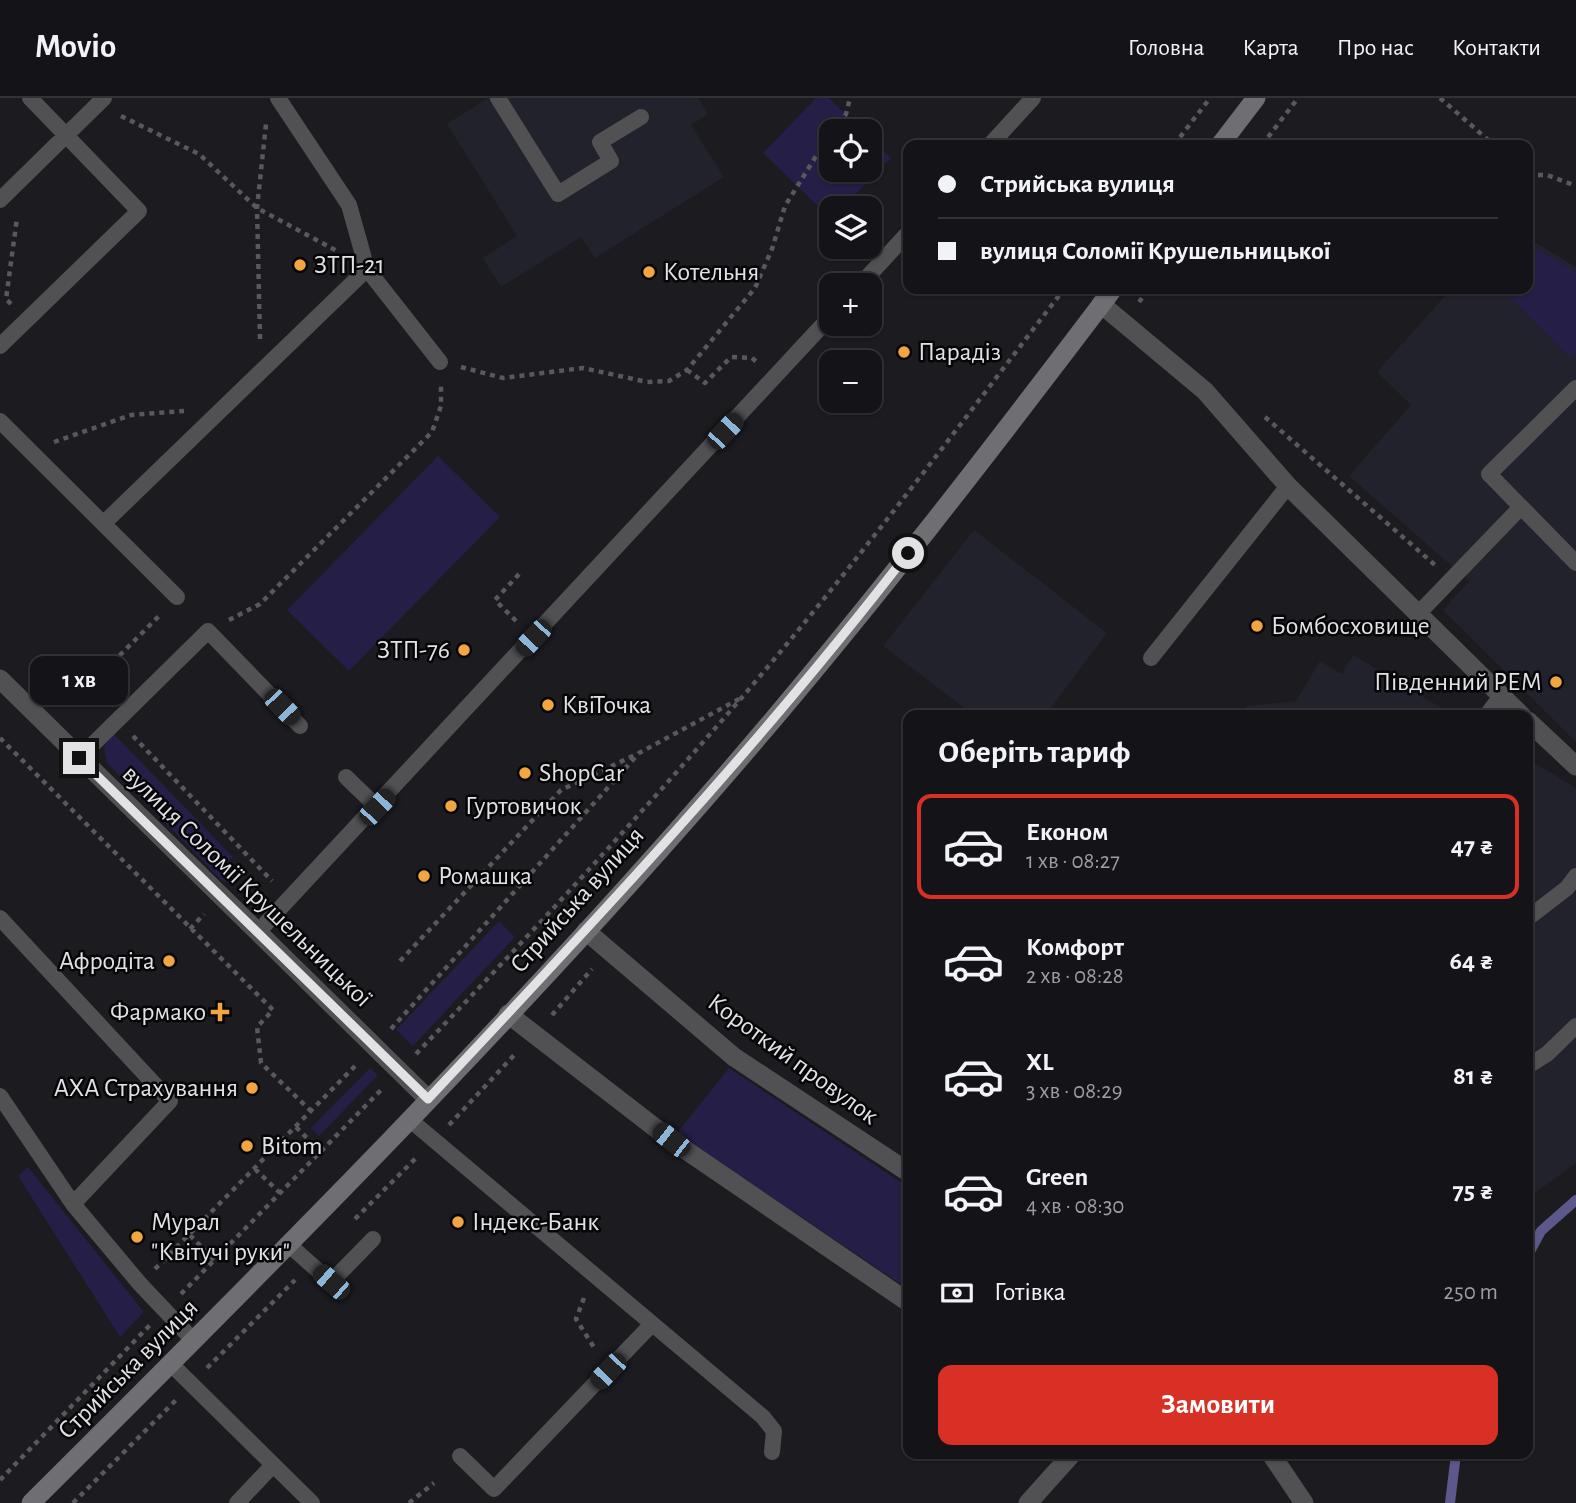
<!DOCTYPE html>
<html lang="uk">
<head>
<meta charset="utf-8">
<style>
	:root { --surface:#141418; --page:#212125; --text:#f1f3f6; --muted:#9d9ea2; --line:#333337; --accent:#d93025 }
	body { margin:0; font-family:"Alegreya Sans",sans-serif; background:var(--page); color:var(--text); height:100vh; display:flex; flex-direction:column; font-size:26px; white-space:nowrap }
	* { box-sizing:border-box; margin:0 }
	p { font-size:23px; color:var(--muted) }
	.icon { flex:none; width:38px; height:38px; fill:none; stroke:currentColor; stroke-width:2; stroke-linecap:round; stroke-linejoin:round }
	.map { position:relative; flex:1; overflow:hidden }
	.details { position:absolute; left:903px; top:612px; width:630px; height:749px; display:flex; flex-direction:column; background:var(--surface); border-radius:14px; box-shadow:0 2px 5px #0004,0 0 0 2px var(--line) }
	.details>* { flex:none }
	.top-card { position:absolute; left:903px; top:42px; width:630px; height:154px; border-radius:14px; box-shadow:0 2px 5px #0004,0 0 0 2px var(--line); display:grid; align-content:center; height:154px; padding:0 35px; background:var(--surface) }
	.fabs { position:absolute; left:819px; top:21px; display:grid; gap:14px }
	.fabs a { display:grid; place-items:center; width:63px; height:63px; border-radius:14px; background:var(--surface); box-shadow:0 2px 5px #0004,0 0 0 2px var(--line); font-size:35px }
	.end { position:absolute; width:32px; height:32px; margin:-16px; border:9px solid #e2e2e5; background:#111; box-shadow:0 0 0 4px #111 }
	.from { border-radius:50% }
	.bubble { position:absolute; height:49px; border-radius:14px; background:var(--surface); box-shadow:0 2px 5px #0004,0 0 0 2px var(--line); font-size:23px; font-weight:600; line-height:49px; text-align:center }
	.car { position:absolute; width:21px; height:42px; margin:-21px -10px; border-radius:9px; box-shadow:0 0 5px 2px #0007; background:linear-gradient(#222 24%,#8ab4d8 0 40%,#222 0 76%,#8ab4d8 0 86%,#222 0) }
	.top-card b { display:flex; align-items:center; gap:24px; height:66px; font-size:26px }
	.top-card b+b { border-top:2px solid var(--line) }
	.top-card i { width:18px; height:18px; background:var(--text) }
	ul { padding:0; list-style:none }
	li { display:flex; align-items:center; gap:21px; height:105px; margin:0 14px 10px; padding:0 21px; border:4px solid transparent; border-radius:14px }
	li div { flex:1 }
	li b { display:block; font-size:26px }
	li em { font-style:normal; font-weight:600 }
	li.active { border-color:var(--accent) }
	li>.icon { width:63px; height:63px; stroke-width:1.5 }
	h2 { padding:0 35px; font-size:32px; line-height:84px }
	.pay { display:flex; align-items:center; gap:18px; height:77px; padding:0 35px; font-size:26px }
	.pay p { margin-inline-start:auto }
	.action { display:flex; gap:14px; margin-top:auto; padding:14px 35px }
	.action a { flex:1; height:80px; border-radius:14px; background:var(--accent); color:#fff; font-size:28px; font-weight:600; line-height:80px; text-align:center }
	header { display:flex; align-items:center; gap:42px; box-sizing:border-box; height:98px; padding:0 35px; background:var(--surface); border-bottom:2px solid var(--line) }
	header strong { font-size:33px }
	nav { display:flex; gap:38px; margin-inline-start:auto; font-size:24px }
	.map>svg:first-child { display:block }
</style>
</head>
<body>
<header>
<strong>Movio</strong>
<nav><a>Головна</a><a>Карта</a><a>Про нас</a><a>Контакти</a></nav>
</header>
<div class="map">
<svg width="1576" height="1405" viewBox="0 0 1576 1405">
	<rect width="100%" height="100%" fill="#1b1b20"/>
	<path fill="#22222c" d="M 488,0 L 698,0 L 708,16 L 691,27 L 724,79 L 595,160 L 581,139 L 501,189 L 483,160 L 517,138 L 447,26 Z
		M 1528,140 L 1576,169 L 1576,644 L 1443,512 L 1469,483 L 1349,378 L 1411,307 L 1377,274 L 1451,191 L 1528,191 Z
		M 974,432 L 1107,535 L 1045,618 L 975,618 L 883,548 Z
		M 1353,557 L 1455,618 L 1241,618 L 1247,608 L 1296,603 L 1320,563 L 1342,576 Z
		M 1528,661 L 1576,690 L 1576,1065 L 1528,1100 Z"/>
	<path fill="#251e46" d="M 816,0 L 829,0 L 863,33 L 831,33 L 831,72 L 870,72 L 870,40 L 891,60 L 842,110 L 831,110 L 831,121 L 763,55 Z
		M 1528,145 L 1576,174 L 1576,254 L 1570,260 L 1502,191 L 1528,191 Z
		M 438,358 L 500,419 L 349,573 L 287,512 Z
		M 113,635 L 233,759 L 223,768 L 236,782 L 230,785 L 222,783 L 107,665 L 104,649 Z
		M 499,823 L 515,839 L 413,948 L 396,932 Z
		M 370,970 L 378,977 L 319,1038 L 311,1030 Z
		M 729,970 L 908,1089 L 908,1191 L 677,1035 Z
		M 28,1069 L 144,1214 L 120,1239 L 18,1078 Z"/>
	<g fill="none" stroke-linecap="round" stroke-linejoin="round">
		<path stroke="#5d588b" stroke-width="10" d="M 1528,1157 L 1541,1133 L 1576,1102
			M 1450,1405 L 1456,1356"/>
		<path stroke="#58585d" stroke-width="4.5" stroke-dasharray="5 5" stroke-linecap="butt" d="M 1440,0 L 1494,47
			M 121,18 L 199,56 L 257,110 L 337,153
			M 832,33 L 846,16 L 850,0
			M 1174,47 L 1210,0
			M 1262,47 L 1298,0
			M 1528,77 L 1547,77 L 1576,88
			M 1139,204 L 1149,191
			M 11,206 L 6,201 L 17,120
			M 260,241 L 257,110 L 266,26
			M 461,269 L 503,280 L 583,270 L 647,284 L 669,283 L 687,272 L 755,190 L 772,151 L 785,108 L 831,34
			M 687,272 L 705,285 L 731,259 L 752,260 L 757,264
			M 1265,319 L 1435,467
			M 54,344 L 131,317 L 184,313
			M 229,522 L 260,506 L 432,334 L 441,308 L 441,287
			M 516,523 L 495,502 L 520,475
			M 102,607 L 86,591 L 161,516
			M 133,638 L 272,783
			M 0,640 L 273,912 L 257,929 L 261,965 L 311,1013
			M 190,831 L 204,816
			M 400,863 L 561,692 L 635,657
			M 552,917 L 592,871
			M 391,931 L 639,655 L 739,601
			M 416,956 C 528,839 638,720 744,597 C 856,466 959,328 1064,191
			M 449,1027 L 517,954
			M 296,1029 L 320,1053
			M 255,1071 L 280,1095
			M 355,1121 L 418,1058
			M 190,1137 L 214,1162
			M 155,1171 L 358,965
			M 181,1196 L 383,990
			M 584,1200 L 576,1221 L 595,1251
			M 207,1270 L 295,1182
			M 0,1382 L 150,1227
			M 73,1405 L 177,1301
			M 409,1405 L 434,1385"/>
		<path stroke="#515154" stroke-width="16" d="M 498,0 L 558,96 L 611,63 L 600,44 L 641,19
			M 990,47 L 1033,0
			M 0,102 L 104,0
			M 367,171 L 440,264
			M 860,187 L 908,135
			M 0,248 L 139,113 L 30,0
			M 1576,290 L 1489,376 L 1576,465
			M 0,323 L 177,499
			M 105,424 L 367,171 L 349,107 L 278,0
			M 1417,517 L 1521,409
			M 1151,560 L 1288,388
			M 1486,618 L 1501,598
			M 79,660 L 208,533 L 300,628
			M 346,679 L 377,709
			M 0,820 L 170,1003 L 73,1106 L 140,1186 L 194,1243
			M 1528,820 L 1567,790 L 1576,778
			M 258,834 L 831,218
			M 1528,968 L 1547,956 L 1576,928
			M 0,998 L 73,1106
			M 409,1021 L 763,1319 L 774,1333 L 772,1354
			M 288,1146 L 331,1184 L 373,1141
			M 171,1266 L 312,1405
			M 460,1358 L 494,1391 L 652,1226
			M 237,1405 L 273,1367"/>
		<path stroke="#515154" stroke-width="19" d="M 1101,206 L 1205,293 L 1288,388 L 1522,618
			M 0,581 L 428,1001
			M 1528,623 L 1576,668
			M 586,833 L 734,959 L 908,1074
			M 508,916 L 671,1042 L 908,1204
			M 1271,1356 L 1304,1405
			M 1028,1405 L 1072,1356"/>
		<path stroke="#6f6f73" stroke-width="19" d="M 1220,47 L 1256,0
			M 31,1405 C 272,1165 514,923 736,665 C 868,512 991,352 1113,191"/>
	</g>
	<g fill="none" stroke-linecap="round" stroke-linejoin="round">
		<path stroke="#e2e2e5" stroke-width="9" d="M 79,660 L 428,1001 C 594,824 760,647 908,455"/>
	</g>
	<g fill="#f1a640" stroke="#060608" stroke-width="2.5">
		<circle cx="300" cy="167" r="7"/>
		<circle cx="649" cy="174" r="7"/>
		<circle cx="904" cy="254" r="7"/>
		<circle cx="1257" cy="528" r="7"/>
		<circle cx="464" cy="552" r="7"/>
		<circle cx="1556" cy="584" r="7"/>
		<circle cx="548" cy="607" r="7"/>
		<circle cx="525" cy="675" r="7"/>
		<circle cx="451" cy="708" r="7"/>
		<circle cx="424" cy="778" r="7"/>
		<circle cx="169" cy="863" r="7"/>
		<path d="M216.5 903.5h7v7h7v7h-7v7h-7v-7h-7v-7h7z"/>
		<circle cx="252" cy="990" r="7"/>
		<circle cx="247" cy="1048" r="7"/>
		<circle cx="458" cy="1124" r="7"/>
		<circle cx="137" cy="1139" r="7"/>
	</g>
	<g text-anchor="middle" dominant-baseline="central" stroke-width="5" stroke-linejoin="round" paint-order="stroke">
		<g font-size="26" fill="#e2e2e5" stroke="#060608" text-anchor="start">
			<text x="314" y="167">ЗТП-21</text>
			<text x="663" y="174">Котельня</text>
			<text x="918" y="254">Парадіз</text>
			<text x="1271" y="528">Бомбосховище</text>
			<text x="450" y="552" text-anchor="end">ЗТП-76</text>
			<text x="1542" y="584" text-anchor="end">Південний РЕМ</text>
			<text x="562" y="607">КвіТочка</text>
			<text x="539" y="675">ShopCar</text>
			<text x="465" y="708">Гуртовичок</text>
			<text x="438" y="778">Ромашка</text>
			<text x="155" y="863" text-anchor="end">Афродіта</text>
			<text x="206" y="914" text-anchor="end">Фармако</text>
			<text x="238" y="990" text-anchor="end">АХА Страхування</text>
			<text x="261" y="1048">Bitom</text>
			<text x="151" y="1124">Мурал<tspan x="151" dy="30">"Квітучі руки"</tspan></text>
			<text x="472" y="1124">Індекс-Банк</text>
		</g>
		<g font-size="26" fill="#e2e2e5" stroke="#060608">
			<text transform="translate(247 788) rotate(44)">вулиця Соломії Крушельницької</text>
			<text transform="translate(577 802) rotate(-48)">Стрийська вулиця</text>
			<text transform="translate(793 961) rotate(36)">Короткий провулок</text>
			<text transform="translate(128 1271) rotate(-45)">Стрийська вулиця</text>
		</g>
	</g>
</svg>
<div class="fabs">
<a><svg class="icon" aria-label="locate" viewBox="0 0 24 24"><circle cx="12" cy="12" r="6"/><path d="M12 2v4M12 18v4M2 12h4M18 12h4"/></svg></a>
<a><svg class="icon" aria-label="layers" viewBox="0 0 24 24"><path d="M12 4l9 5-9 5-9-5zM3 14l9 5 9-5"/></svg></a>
<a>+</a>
<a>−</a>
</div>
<i class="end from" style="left:908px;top:455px"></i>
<i class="end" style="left:79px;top:660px"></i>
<div class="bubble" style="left:30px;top:558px;width:98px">1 хв</div>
<i class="car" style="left:725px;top:333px;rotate:43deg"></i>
<i class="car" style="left:533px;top:540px;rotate:223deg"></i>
<i class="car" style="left:282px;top:609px;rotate:136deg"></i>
<i class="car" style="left:377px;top:709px;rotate:43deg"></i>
<i class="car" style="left:671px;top:1042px;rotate:308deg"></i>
<i class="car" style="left:331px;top:1184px;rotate:311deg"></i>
<i class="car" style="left:608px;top:1273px;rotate:224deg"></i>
<div class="top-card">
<b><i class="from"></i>Стрийська вулиця</b>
<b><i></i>вулиця Соломії Крушельницької</b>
</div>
<section class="details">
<h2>Оберіть тариф</h2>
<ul>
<li class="active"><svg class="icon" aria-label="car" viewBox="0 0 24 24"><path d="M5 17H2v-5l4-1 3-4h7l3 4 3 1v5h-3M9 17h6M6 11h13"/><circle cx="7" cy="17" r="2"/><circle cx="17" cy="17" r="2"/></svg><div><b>Економ</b><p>1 хв · 08:27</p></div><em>47 ₴</em></li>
<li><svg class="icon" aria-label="car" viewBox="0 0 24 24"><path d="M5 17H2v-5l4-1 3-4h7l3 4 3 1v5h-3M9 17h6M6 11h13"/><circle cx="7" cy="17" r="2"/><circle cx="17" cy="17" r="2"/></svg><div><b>Комфорт</b><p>2 хв · 08:28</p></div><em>64 ₴</em></li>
<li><svg class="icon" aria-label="car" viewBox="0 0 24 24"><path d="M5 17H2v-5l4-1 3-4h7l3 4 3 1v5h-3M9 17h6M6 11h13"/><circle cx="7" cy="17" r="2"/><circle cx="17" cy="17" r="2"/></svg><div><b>XL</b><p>3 хв · 08:29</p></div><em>81 ₴</em></li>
<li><svg class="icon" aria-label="car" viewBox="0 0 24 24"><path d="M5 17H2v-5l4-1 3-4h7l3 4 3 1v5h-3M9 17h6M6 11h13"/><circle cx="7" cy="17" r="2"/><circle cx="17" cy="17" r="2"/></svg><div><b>Green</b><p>4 хв · 08:30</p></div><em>75 ₴</em></li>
</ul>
<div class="pay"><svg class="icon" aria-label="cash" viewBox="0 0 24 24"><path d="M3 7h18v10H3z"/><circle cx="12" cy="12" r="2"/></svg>Готівка<p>250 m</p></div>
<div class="action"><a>Замовити</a></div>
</section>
</div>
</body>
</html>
